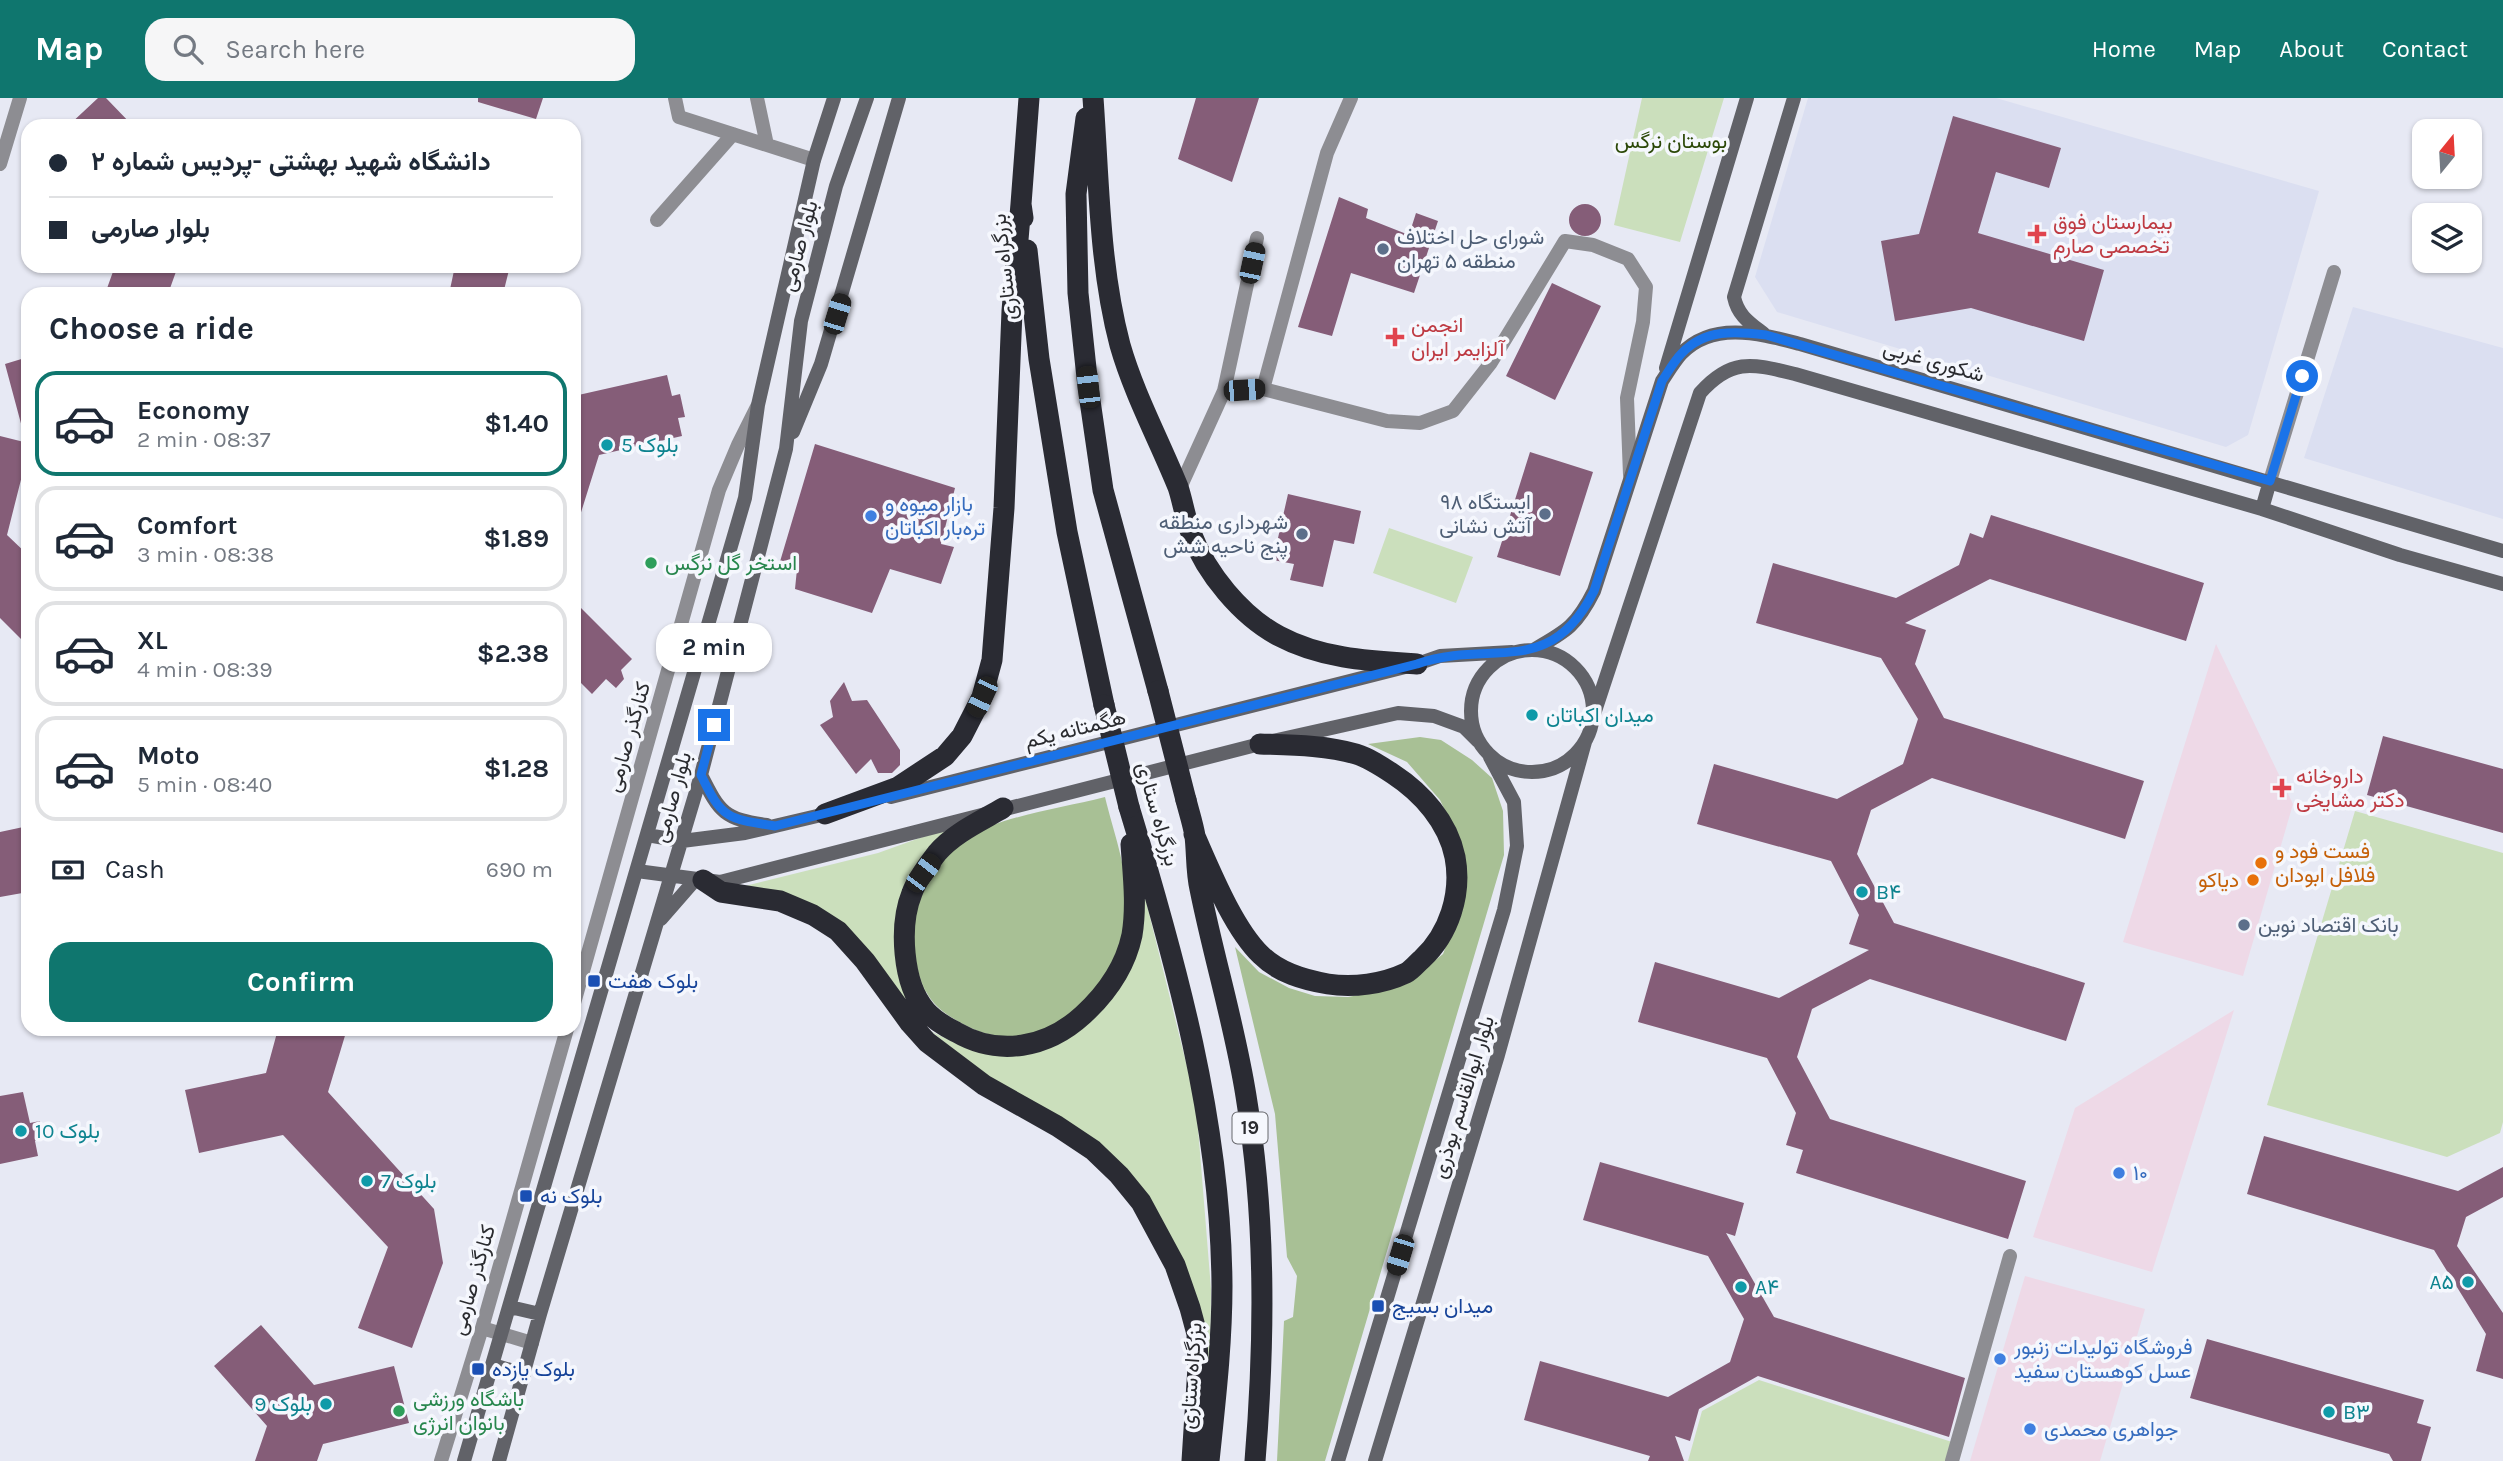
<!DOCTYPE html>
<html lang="en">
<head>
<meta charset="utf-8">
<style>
	:root { --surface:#fff; --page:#f6f6f7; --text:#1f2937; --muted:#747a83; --line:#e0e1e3; --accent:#0f766e }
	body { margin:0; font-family:Karla,Vazirmatn,sans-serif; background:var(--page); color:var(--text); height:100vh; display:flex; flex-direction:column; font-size:26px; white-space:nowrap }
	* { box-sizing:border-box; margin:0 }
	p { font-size:23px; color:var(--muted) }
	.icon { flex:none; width:38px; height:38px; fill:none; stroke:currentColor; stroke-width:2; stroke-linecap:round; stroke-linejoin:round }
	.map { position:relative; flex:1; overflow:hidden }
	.details { position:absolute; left:21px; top:189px; width:560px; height:749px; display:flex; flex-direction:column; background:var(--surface); border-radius:21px; box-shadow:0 2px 5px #0004 }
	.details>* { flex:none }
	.guide { position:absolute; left:21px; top:21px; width:560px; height:154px; border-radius:21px; box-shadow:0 2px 5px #0004; display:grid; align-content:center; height:154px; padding:0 28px; background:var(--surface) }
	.needle { width:46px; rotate:18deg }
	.controls { position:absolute; left:2412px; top:21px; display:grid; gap:14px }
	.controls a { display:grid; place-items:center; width:70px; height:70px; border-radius:14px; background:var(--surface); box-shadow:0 2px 5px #0004; font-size:35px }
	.end { position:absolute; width:32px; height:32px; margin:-16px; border:9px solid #1a73e8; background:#fff; box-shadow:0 0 0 4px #fff }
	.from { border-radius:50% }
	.bubble { position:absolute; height:49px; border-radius:21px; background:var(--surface); box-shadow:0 2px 5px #0004; font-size:23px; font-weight:700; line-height:49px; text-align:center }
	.car { position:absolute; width:21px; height:42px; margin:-21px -10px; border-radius:9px; box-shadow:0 0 5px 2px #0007; background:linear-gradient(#222 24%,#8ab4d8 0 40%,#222 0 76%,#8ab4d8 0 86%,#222 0) }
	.guide b { display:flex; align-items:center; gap:24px; height:66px; font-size:26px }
	.guide b+b { border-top:2px solid var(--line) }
	.guide i { width:18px; height:18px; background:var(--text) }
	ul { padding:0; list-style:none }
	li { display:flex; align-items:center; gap:21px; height:105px; margin:0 14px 10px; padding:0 14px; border:4px solid var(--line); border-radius:21px }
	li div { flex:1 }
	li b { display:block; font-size:26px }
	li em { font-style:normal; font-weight:700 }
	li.selected { border-color:var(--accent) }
	li>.icon { width:63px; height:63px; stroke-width:1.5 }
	h2 { padding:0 28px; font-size:32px; line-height:84px }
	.pay { display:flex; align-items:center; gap:18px; height:77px; padding:0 28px; font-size:26px }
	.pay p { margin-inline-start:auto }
	.primary-button { display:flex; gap:14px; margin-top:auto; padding:14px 28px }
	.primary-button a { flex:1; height:80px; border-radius:21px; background:var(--accent); color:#fff; font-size:28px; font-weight:700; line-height:80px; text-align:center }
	header { display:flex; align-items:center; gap:42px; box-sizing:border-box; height:98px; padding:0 35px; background:var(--accent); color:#fff }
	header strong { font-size:33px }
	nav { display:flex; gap:38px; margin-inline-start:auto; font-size:24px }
	.search { width:490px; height:63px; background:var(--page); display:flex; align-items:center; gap:18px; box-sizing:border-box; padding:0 24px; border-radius:21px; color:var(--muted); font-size:26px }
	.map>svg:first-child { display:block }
</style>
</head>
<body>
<header>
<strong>Map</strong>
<div class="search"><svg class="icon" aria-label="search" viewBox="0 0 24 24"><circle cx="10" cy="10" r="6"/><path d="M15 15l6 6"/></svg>Search here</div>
<nav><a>Home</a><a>Map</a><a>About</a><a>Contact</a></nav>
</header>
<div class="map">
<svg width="2503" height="1363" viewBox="0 0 2503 1363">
	<rect width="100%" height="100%" fill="#e7e9f4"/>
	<path fill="#eed9e7" d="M 2216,546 L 2293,706 L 2243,878 L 2123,844 Z
		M 2234,912 L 2152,1174 L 2033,1139 L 2075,1010 Z
		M 2025,1178 L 2145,1211 L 2100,1363 L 1970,1363 Z"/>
	<path fill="#dbdff1" d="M 1808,0 L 1996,0 L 2319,93 L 2248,337 L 2226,349 L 1777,214 L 1755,179 Z
		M 2353,209 L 2503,250 L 2503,421 L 2304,360 Z"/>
	<path fill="#cbdfbc" d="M 1642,0 L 1724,0 L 1680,144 L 1614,127 Z
		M 1389,430 L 1473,459 L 1456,505 L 1373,475 Z
		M 2355,713 L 2503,755 L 2503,1024 L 2500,1035 L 2447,1059 L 2267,1007 Z
		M 967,723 L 919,923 L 867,855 L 741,789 L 878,755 Z
		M 1141,783 L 1196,1005 L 1211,1191 L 1210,1290 L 1205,1256 L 1137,1092 L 994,986 L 931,933 C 968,952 993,963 1035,955 Z
		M 1759,1282 L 1952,1344 L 1946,1363 L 1688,1363 L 1702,1313 Z"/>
	<path fill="#a8c095" d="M 1420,639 L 1441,642 L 1472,662 L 1492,680 L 1503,713 L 1504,757 L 1325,1363 L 1277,1363 L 1284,1223 L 1293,1219 L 1297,1178 L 1287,1159 L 1275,1016 L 1235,849 L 1259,874 L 1289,890 L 1315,898 L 1348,899 L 1385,892 L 1414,879 L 1443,856 L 1456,822 L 1452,727 L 1440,702 L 1407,664 L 1368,646 Z
		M 1105,699 C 1114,737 1131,779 1126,819 C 1116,893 1040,968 965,927 C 935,911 926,901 917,869 C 911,848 910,826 918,806 C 927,785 942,753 963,741 C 1004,717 1058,711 1105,699 Z"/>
	<path fill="#855d78" d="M 98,0 L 106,0 L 133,28 L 68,28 Z
		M 478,0 L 543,0 L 536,21 L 478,4 Z
		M 1196,0 L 1259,0 L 1232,84 L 1178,61 Z
		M 1953,18 L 2061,50 L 2049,90 L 1996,74 L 1978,135 L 2104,172 L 2084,243 L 1971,210 L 1895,223 L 1881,143 L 1919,136 Z
		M 1339,99 L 1368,111 L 1366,120 L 1409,137 L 1416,115 L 1438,123 L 1414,195 L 1351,175 L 1332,238 L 1298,229 Z
		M1569 122a16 16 0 1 1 32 0a16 16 0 1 1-32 0Z
		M 115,168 L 178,168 L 168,196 L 105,196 Z
		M 455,168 L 510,168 L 503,196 L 449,196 Z
		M 1552,185 L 1601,208 L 1555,302 L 1506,278 Z
		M 28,259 L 28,333 L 23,333 L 5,266 Z
		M 667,277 L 672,298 L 680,296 L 685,319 L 678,320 L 682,338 L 599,357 L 578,424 L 574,424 L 574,298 Z
		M 0,338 L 28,345 L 28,354 L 7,437 L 28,457 L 28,548 L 0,520 Z
		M 815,346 L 955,390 L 941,446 L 954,449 L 941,486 L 890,471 L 872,515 L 795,491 L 797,471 L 779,467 Z
		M 1530,354 L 1593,374 L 1560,478 L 1497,459 Z
		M 1288,396 L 1361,413 L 1354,446 L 1334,442 L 1323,489 L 1290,482 L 1294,466 L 1273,462 Z
		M 1991,417 L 2204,485 L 2186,543 L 1990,481 L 1905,525 L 1926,532 L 1915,566 L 1944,620 L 2144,683 L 2125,741 L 1932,680 L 1871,712 L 1857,756 L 1894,825 L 2085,885 L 2066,943 L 1870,881 L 1812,911 L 1797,959 L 1830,1021 L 2026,1083 L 2008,1141 L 1796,1075 L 1803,1052 L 1786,1047 L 1796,1015 L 1767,960 L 1638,924 L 1655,864 L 1779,900 L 1869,852 L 1849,846 L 1859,817 L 1831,763 L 1697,726 L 1714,666 L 1837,701 L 1903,666 L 1918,621 L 1881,560 L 1756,525 L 1773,465 L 1896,500 L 1959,467 L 1970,435 L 1983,440 Z
		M 574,503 L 632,561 L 621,572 L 624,581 L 616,590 L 606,581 L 592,596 L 574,578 Z
		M 844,584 L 852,603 L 867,602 L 900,652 L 900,667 L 892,675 L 878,675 L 871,661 L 856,676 L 820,627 L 833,619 L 830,603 Z
		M 2383,638 L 2503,671 L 2503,735 L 2367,697 Z
		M 28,728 L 28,794 L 0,799 L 0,734 Z
		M 278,931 L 347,931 L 328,994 L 434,1111 L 443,1165 L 412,1250 L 358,1230 L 388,1149 L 283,1037 L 199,1055 L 185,992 L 266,975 Z
		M 23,994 L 30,1025 L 40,1023 L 43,1041 L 35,1043 L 38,1058 L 0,1066 L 0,998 Z
		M 2264,1038 L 2458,1093 L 2503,1069 L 2503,1099 L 2466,1119 L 2457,1148 L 2503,1215 L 2503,1281 L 2476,1273 L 2486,1236 L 2434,1152 L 2247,1096 Z
		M 1600,1064 L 1744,1105 L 1735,1138 L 1726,1135 L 1774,1219 L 1965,1280 L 1949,1339 L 1758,1278 L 1699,1311 L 1690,1343 L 1675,1338 L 1684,1363 L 1648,1363 L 1650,1358 L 1524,1322 L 1540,1263 L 1668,1299 L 1730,1264 L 1744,1221 L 1708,1158 L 1583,1122 Z
		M 261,1227 L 314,1287 L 394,1268 L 409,1325 L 323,1346 L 317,1363 L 255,1363 L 267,1328 L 214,1268 Z
		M 2207,1241 L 2424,1302 L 2417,1325 L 2431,1329 L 2421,1363 L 2393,1363 L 2389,1356 L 2190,1300 Z"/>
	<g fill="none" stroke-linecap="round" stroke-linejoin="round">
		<path stroke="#8d8d92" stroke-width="14" d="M 675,0 L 679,19 L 814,62
			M 757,0 L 767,47
			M 0,66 L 20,0
			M 657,122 L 733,36
			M 1263,291 L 1327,55 L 1351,0
			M 1224,293 L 1257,140
			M 2270,383 L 2334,174
			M 1179,392 L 1224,293 L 1263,291 L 1387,323 L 1420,325 L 1453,313 L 1490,266 L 1565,143 L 1593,147 L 1628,161 L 1646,189 L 1643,224 L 1627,300 L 1630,377
			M 574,905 L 719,392 L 738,347 L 757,309
			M 482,1230 L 532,1245
			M 441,1363 L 482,1230 L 567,931
			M 1952,1363 L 2010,1158"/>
		<path stroke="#616268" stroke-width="14" d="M 1764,236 C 1750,225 1738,218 1734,199 L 1794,0
			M 1666,270 L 1747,0
			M 793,334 L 821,266 L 899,0
			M 2262,411 L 2270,383
			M 1535,551 C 1567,533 1577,527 1594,493 L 1662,283 C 1668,274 1674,264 1681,256 C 1713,222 1761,236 1800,246 L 2503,453
			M1471 613a61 61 0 1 1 122 0a61 61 0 1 1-122 0Z
			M 1594,616 L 1700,295 C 1732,259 1753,266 1795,276 L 2262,411 L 2400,457 L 2503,486
			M 701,677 C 720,715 724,721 767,727
			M 891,699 L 1417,566 L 1440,558 L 1512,554
			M 647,737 L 682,743 L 745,735 L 834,714
			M 637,773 L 720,784 L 1260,646 L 1398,615 L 1434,618 L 1464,629 L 1478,643
			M 661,821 L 695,782
			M 1470,926 L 1503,937
			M 510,1209 L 540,1216
			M 493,1267 L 524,1276
			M 464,1363 L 745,400 L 758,307 L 814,62 L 834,0
			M 499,1363 L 540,1216 L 701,677 L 786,351 L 801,223 L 836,88 L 867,0
			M 1338,1363 L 1504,812 L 1517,748 L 1514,704 L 1490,659
			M 1375,1363 L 1498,957 L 1585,644"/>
		<path stroke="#2a2b33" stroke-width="21" d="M 1093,0 C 1099,82 1099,168 1120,247 C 1134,296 1159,342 1178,389 C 1183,404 1185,420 1191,435 C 1206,475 1241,518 1279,538 C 1322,561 1370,563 1417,566
			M 1086,20 L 1076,96 L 1078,195 L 1088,289 L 1103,392 L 1158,593
			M 1023,120 L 1021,106 L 1029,0
			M 1027,152 L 1039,261 L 1067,434 L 1104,607
			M 1186,702 C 1189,714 1193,726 1195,738 C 1197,756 1196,774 1200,791 C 1214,861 1235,928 1246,998 C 1266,1119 1265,1241 1255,1363
			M 1129,709 C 1176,864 1221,1025 1222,1188 C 1222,1247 1215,1305 1209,1363
			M 1003,710 C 981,723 954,735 937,755 C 928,767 917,781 912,795 C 899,827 902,886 926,913 C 934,922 946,929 956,934 C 999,959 1047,950 1083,917 C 1107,895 1125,870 1132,837 C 1137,807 1133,776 1131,746
			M 825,716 L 898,689 L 945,658 L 962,638 L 982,599 L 992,562 L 1004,410 L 1012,213 L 1021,106
			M 1194,736 C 1210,772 1233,830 1261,857 C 1279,875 1304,882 1328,886 C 1353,890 1383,886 1406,875 C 1412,872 1417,865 1422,861 C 1449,836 1462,796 1455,759 C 1448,724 1422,695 1393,676 C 1381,668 1369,660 1356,656 C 1325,647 1291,647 1260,646
			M 703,782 L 721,794 L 780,803 L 813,817 L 838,833 L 865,863 L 910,925 L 927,944 L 984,987 L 1057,1028 L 1093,1052 L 1119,1077 L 1141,1104 L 1175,1167 L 1190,1210 L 1197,1236 L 1198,1269 L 1192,1363"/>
		<path stroke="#2a2b33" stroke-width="21" d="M 1158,593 L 1186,702
			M 1104,607 L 1129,709"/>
	</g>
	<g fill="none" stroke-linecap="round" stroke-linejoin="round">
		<path stroke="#1a73e8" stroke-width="9" d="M 714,627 L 701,677 C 722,721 728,721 775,728 L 1417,566 C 1491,540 1549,583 1594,493 L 1662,283 C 1668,274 1674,263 1682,255 C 1705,231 1735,233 1766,237 L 2270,383 L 2302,278"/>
	</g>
	<g fill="#e0444e" stroke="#f5f7fd" stroke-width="2.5">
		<path d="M2033.5 125.5h7v7h7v7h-7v7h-7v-7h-7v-7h7z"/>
		<path d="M1391.5 228.5h7v7h7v7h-7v7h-7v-7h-7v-7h7z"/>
		<path d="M2278.5 679.5h7v7h7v7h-7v7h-7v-7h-7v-7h7z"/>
	</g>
	<g fill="#5c6f8a" stroke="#f5f7fd" stroke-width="2.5">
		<circle cx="1383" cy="151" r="7"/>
		<circle cx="1545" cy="416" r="7"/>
		<circle cx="1302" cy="436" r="7"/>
		<circle cx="2244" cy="827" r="7"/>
	</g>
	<g fill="#0f9aa8" stroke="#f5f7fd" stroke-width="2.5">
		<circle cx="607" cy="347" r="7"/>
		<circle cx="1532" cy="617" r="7"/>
		<circle cx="1862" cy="794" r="7"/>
		<circle cx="21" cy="1033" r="7"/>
		<circle cx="367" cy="1083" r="7"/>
		<circle cx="2468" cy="1184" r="7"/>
		<circle cx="1741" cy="1189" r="7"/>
		<circle cx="326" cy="1306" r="7"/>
		<circle cx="2329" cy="1314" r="7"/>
	</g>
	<g fill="#3f7fe0" stroke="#f5f7fd" stroke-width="2.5">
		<circle cx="871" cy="418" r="7"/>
		<circle cx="2119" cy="1075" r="7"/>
		<circle cx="2000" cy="1261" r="7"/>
		<circle cx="2030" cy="1331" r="7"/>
	</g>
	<g fill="#2e9e5b" stroke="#f5f7fd" stroke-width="2.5">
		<circle cx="651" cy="465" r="7"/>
		<circle cx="399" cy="1313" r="7"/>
	</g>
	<g fill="#e8710a" stroke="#f5f7fd" stroke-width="2.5">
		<circle cx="2261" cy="765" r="7"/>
		<circle cx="2253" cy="782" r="7"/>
	</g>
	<g fill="#1a4fb4" stroke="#f5f7fd" stroke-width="2.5">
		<rect x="587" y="876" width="14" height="14" rx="3.5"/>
		<rect x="519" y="1091" width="14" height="14" rx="3.5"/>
		<rect x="1371" y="1201" width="14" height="14" rx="3.5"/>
		<rect x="471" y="1264" width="14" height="14" rx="3.5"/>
	</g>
	<g text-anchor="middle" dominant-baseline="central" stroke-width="7" stroke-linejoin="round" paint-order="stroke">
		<rect fill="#f5f7fd" stroke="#67686d" stroke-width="2" x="1232.5" y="1014.5" width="35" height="31" rx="5"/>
		<g font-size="19" font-weight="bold" fill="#2a2b2f">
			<text x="1250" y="1030">19</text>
		</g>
		<g font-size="21" fill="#2b4807" stroke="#f5f7fd">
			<text x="1671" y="43">بوستان نرگس</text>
		</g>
		<g font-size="21" fill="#be3a42" stroke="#f5f7fd" text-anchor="start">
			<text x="2053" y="124">بیمارستان فوق<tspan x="2053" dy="24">تخصصی صارم</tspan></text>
			<text x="1411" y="227">انجمن<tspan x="1411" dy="24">آلزایمر ایران</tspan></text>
			<text x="2296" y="678">داروخانه<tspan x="2296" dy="24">دکتر مشایخی</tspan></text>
		</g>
		<g font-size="21" fill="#4e5e75" stroke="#f5f7fd" text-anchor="start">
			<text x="1397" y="139">شورای حل اختلاف<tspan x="1397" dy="24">منطقه ۵ تهران</tspan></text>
			<text x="1531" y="404" text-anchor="end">ایستگاه ۹۸<tspan x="1531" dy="24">آتش نشانی</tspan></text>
			<text x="1288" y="424" text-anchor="end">شهرداری منطقه<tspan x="1288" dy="24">پنج ناحیه شش</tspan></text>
			<text x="2258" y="827">بانک اقتصاد نوین</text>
		</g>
		<g font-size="21" fill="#2a2b2f" stroke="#f5f7fd">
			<text transform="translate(799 148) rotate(-75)">بلوار صارمی</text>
			<text transform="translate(1004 169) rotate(-96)">بزرگراه ستاری</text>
			<text transform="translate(1934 263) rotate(16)">شکوری غربی</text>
			<text transform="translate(1075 631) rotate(-14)">هگمتانه یکم</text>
			<text transform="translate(628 639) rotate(-74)">کنارگذر صارمی</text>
			<text transform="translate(672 699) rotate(-74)">بلوار صارمی</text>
			<text transform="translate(1158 716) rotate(74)">بزرگراه ستاری</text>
			<text transform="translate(1463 999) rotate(-73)">بلوار ابوالقاسم بوذری</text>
			<text transform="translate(473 1182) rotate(-74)">کنارگذر صارمی</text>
			<text transform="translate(1191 1278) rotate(-86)">بزرگراه ستاری</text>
		</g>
		<g font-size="21" fill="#0d838f" stroke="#f5f7fd" text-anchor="start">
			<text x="621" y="347">بلوک 5</text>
			<text x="1546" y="617">میدان اکباتان</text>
			<text x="1876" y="794">B۴</text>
			<text x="35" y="1033">بلوک 10</text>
			<text x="381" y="1083">بلوک 7</text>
			<text x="2454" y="1184" text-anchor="end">A۵</text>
			<text x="1755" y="1189">A۴</text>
			<text x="312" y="1306" text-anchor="end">بلوک 9</text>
			<text x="2343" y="1314">B۳</text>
		</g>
		<g font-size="21" fill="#366cbe" stroke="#f5f7fd" text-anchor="start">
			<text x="885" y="406">بازار میوه و<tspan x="885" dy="24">تره‌بار اکباتان</tspan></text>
			<text x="2133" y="1075">۱۰</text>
			<text x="2014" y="1249">فروشگاه تولیدات زنبور<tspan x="2014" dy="24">عسل کوهستان سفید</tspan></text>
			<text x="2044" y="1331">جواهری محمدی</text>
		</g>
		<g font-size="21" fill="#27864d" stroke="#f5f7fd" text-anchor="start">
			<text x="665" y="465">استخر گل نرگس</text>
			<text x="413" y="1301">باشگاه ورزشی<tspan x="413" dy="24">بانوان انرژی</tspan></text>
		</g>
		<g font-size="21" fill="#c56008" stroke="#f5f7fd" text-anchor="start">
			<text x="2275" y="753">فست فود و<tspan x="2275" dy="24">فلافل ابودان</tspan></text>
			<text x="2239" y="782" text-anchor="end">دیاکو</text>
		</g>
		<g font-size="21" fill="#164399" stroke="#f5f7fd" text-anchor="start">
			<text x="608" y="883">بلوک هفت</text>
			<text x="540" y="1098">بلوک نه</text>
			<text x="1392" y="1208">میدان بسیج</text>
			<text x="492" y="1271">بلوک یازده</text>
		</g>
	</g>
</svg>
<div class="controls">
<a><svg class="needle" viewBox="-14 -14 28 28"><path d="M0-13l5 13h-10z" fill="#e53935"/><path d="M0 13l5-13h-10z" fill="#747a83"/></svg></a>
<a><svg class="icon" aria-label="layers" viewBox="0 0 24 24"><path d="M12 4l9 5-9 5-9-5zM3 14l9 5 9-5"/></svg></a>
</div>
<i class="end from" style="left:2302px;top:278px"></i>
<i class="end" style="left:714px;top:627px"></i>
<div class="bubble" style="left:656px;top:525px;width:116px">2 min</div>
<i class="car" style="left:1252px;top:165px;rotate:12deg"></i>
<i class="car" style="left:837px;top:216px;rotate:17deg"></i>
<i class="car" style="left:1088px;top:289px;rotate:354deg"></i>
<i class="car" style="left:1244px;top:292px;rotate:86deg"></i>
<i class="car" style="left:982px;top:599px;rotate:205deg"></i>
<i class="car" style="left:923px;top:775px;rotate:37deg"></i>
<i class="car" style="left:1400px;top:1157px;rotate:197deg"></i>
<div class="guide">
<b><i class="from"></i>دانشگاه شهید بهشتی -پردیس شماره ۲</b>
<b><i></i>بلوار صارمی</b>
</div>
<section class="details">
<h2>Choose a ride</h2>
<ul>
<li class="selected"><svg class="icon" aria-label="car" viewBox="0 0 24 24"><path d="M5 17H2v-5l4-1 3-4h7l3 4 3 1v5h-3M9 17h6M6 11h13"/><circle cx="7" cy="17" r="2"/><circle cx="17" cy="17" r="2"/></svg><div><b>Economy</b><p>2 min · 08:37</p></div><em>$1.40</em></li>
<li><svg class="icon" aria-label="car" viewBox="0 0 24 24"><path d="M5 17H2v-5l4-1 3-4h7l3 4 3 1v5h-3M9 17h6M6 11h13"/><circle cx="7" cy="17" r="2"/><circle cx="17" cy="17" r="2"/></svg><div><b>Comfort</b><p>3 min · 08:38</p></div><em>$1.89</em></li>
<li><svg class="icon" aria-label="car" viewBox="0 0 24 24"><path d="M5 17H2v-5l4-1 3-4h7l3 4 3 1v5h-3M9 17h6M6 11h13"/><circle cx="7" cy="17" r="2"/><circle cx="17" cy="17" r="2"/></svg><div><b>XL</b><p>4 min · 08:39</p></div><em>$2.38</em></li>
<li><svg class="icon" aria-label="car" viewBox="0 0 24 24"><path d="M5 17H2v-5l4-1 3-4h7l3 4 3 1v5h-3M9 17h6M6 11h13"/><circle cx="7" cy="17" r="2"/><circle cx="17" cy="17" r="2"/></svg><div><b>Moto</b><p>5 min · 08:40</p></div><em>$1.28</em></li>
</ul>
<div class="pay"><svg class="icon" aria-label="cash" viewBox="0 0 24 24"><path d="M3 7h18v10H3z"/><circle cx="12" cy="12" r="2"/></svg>Cash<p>690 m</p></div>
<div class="primary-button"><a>Confirm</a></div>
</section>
</div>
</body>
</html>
